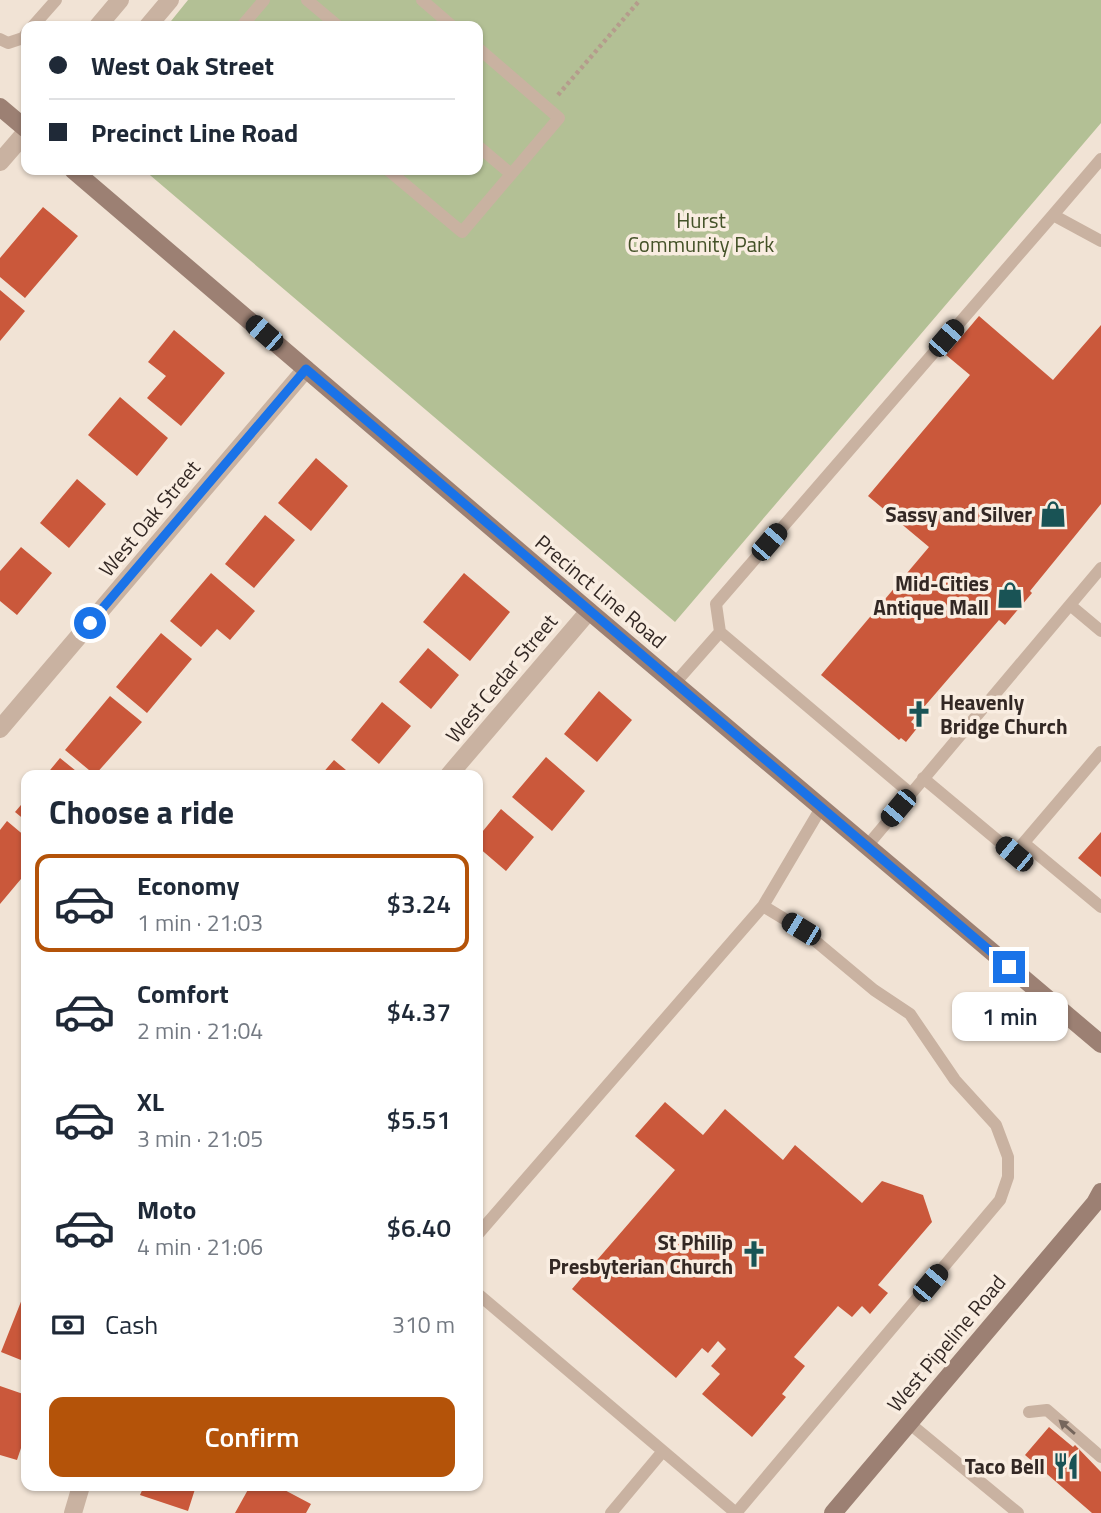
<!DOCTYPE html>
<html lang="en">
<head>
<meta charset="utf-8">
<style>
	:root { --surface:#fff; --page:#f2f2f3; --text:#1f2937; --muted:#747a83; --line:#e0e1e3; --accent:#b45309 }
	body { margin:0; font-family:"Titillium Web",sans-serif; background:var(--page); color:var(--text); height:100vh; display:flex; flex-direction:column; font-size:26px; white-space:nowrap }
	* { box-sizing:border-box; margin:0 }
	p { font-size:23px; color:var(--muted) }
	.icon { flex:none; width:38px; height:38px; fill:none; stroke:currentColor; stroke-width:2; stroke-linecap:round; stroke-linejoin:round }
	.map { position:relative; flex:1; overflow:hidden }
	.panel { position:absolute; left:21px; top:770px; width:462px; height:721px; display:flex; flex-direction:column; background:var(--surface); border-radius:14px; box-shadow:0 2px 5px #0004 }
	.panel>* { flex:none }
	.banner { position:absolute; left:21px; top:21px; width:462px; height:154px; border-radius:14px; box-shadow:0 2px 5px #0004; display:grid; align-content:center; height:154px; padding:0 28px; background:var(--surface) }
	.end { position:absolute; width:32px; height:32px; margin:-16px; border:9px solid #1a73e8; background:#fff; box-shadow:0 0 0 4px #fff }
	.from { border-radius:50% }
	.bubble { position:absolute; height:49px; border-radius:14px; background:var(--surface); box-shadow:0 2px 5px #0004; font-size:23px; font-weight:600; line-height:49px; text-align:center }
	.car { position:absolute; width:21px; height:42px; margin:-21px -10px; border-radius:9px; box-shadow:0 0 5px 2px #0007; background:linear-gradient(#222 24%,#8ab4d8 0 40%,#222 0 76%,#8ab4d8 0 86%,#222 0) }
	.banner b { display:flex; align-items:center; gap:24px; height:66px; font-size:26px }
	.banner b+b { border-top:2px solid var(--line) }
	.banner i { width:18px; height:18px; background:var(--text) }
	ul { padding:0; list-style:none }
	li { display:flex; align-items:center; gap:21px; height:98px; margin:0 14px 10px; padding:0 14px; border:4px solid transparent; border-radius:14px }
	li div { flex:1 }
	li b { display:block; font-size:26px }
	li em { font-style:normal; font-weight:600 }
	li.selected { border-color:var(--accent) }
	li>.icon { width:63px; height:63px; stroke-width:1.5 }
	h2 { padding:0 28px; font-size:32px; line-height:84px }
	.pay { display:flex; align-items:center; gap:18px; height:77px; padding:0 28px; font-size:26px }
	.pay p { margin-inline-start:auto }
	.action { display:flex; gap:14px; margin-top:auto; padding:14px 28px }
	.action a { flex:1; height:80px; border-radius:14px; background:var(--accent); color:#fff; font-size:28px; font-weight:600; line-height:80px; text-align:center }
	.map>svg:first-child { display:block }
</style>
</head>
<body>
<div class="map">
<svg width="1101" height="1513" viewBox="0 0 1101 1513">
	<rect width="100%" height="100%" fill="#f1e3d5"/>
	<path fill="#b3c095" d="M 188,0 L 1101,0 L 1101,123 L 675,622 L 144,170 L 478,170 L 478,26 L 167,26 Z"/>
	<path fill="#ca583b" d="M 43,207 L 78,236 L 25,298 L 0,277 L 0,258 Z
		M 0,290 L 25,311 L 0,341 Z
		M 979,316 L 1053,380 L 1101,325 L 1101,504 L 1030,591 L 1032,593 L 1005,625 L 999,620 L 911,722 L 918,727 L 906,742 L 901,738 L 899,740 L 821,675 L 929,547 L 868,496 L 970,375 L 946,355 Z
		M 174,330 L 225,373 L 181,426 L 147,398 L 166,376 L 148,362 Z
		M 120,397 L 168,438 L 137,476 L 88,435 Z
		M 316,458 L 348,486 L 311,531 L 278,503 Z
		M 77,479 L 106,504 L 69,548 L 40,523 Z
		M 265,515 L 295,540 L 254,588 L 225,564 Z
		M 21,547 L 52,573 L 17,615 L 0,601 L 0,571 Z
		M 211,573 L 255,611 L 230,640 L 217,629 L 201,647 L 170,621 Z
		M 464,573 L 510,612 L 470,661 L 423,622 Z
		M 161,633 L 192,659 L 147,713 L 116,687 Z
		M 428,648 L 459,675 L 431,709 L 399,682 Z
		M 599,691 L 632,720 L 597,762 L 564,734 Z
		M 110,696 L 142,722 L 95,775 L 65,750 Z
		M 382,702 L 411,726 L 379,764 L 351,740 Z
		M 546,757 L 585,791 L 552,831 L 512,797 Z
		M 60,758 L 81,775 L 46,775 Z
		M 334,760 L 352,775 L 321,775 Z
		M 26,799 L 26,821 L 15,812 Z
		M 501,809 L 534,837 L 506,871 L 478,847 L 478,837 Z
		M 7,821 L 26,837 L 26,873 L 0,904 L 0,830 Z
		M 1101,832 L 1101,877 L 1078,858 Z
		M 665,1102 L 703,1135 L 725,1109 L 783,1160 L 795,1145 L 862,1203 L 882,1181 L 923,1195 L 932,1222 L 878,1285 L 888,1293 L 870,1314 L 862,1306 L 852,1317 L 838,1306 L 794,1357 L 805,1366 L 782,1394 L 786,1397 L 752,1437 L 702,1394 L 720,1374 L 711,1366 L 726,1349 L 718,1341 L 708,1353 L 702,1348 L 676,1378 L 572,1289 L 675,1170 L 635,1136 Z
		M 26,1289 L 26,1362 L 1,1352 Z
		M 0,1386 L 26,1395 L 26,1433 L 17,1460 L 0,1455 Z
		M 1049,1427 L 1073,1447 L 1075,1445 L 1101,1472 L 1101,1513 L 1092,1513 L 1025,1455 Z
		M 144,1486 L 196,1486 L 188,1511 L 140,1495 Z
		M 250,1486 L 277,1486 L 311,1504 L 306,1513 L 235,1513 Z"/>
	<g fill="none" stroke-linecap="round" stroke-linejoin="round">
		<path stroke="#b59c8c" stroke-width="4.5" stroke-dasharray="3.5 3.5" stroke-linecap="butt" d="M 558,95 L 640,0"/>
		<path stroke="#c9b2a1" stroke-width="12" d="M 307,0 L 338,26
			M 422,0 L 452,26
			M 33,26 L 56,0
			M 242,26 L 264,0
			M 0,39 L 8,43 L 23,38 L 26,34
			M 478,146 L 511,174
			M 388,170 L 462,232 L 559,118 L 478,48
			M 1053,215 L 1101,159
			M 1070,605 L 1101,631
			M 720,632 L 716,604 L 1053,215 L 1101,241
			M 675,683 L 720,632 L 910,793
			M 923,778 L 1014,854 L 1101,752
			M 1024,843 L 1101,907
			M 867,846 L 1101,568
			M 478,1234 L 763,906 L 821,808
			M 478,1294 L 736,1513
			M 1029,1412 L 1047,1410 L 1101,1457
			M 909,1423 L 1018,1513
			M 611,1513 L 663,1451
			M 736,1513 L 1000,1200 L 1008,1177 L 1008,1157 L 996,1125 L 955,1080 L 910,1014 L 874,990 L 801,929 L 763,906"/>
		<path stroke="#c9b2a1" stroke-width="18" d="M 98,26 L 120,0
			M 148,26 L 170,0
			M 0,162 L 26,132
			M 0,729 L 306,369
			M 449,775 L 589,611
			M 73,1513 L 81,1486"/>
		<path stroke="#9c8073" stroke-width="18" d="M 0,107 L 26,129
			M 73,170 L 589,611 L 1101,1044
			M 833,1513 L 1095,1203 L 1101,1192"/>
	</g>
	<defs><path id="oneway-solid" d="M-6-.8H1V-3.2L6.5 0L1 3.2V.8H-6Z" transform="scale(1.75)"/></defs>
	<use fill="#76665c" href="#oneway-solid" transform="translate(1067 1427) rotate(-139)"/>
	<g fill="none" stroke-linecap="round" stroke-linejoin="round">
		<path stroke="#1a73e8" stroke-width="9" d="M 90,623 L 306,369 L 1009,967"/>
	</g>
	<defs>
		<symbol id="shop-bare" viewBox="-9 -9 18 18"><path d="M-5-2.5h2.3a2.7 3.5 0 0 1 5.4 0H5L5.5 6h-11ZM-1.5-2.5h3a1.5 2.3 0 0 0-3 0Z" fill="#195355" stroke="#f9ede1" stroke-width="2.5" paint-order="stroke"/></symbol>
		<symbol id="church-bare" viewBox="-9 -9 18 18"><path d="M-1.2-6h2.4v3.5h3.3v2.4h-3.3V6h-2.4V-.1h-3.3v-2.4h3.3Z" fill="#195355" stroke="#f9ede1" stroke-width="2.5" paint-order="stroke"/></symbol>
		<symbol id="restaurant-bare" viewBox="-9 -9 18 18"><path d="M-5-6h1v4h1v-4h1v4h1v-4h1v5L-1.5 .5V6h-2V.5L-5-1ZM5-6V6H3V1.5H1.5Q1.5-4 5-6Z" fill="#195355" stroke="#f9ede1" stroke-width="2.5" paint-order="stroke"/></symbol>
	</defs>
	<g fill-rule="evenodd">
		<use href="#shop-bare" x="1034" y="495" width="38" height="38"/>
		<use href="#shop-bare" x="991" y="576" width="38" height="38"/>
		<use href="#church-bare" x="900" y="695" width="38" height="38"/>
		<use href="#church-bare" x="735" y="1235" width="38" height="38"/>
		<use href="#restaurant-bare" x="1047" y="1447" width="38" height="38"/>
	</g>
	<g text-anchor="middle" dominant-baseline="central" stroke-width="7" stroke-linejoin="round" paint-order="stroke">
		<g font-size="21" fill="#445228" stroke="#f9ede1">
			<text x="701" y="220">Hurst<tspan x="701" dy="24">Community Park</tspan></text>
		</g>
		<g font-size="21" font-weight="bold" fill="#332824" stroke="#f9ede1" text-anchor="end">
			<text x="1032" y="514">Sassy and Silver</text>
			<text x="989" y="583">Mid-Cities<tspan x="989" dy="24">Antique Mall</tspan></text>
			<text x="940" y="702" text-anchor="start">Heavenly<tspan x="940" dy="24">Bridge Church</tspan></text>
			<text x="733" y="1242">St Philip<tspan x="733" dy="24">Presbyterian Church</tspan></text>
			<text x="1045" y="1466">Taco Bell</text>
		</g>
		<g font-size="21" fill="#332824" stroke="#f9ede1">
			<text transform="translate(149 518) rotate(-50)">West Oak Street</text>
			<text transform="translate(601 591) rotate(40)">Precinct Line Road</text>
			<text transform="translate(501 678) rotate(-50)">West Cedar Street</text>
			<text transform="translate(946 1343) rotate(-50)">West Pipeline Road</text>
		</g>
	</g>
</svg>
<i class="end from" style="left:90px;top:623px"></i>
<i class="end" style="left:1009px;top:967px"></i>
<div class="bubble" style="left:952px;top:992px;width:116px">1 min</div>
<i class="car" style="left:264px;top:333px;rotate:311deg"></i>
<i class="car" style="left:946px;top:338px;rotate:41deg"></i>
<i class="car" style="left:769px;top:542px;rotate:41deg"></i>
<i class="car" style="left:898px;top:808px;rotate:220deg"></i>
<i class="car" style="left:1014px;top:854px;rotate:310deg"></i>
<i class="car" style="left:801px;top:929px;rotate:301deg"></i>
<i class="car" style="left:930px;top:1283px;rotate:40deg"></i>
<div class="banner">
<b><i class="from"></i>West Oak Street</b>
<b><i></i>Precinct Line Road</b>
</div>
<section class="panel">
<h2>Choose a ride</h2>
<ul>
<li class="selected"><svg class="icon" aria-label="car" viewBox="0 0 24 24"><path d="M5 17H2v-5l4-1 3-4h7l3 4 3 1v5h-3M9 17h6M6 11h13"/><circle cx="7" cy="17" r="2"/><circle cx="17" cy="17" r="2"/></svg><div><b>Economy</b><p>1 min · 21:03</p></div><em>$3.24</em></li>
<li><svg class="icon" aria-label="car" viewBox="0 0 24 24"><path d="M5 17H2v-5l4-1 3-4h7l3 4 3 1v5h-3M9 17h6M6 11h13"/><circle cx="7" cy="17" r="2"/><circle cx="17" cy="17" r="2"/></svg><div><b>Comfort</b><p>2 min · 21:04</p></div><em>$4.37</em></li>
<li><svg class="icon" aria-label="car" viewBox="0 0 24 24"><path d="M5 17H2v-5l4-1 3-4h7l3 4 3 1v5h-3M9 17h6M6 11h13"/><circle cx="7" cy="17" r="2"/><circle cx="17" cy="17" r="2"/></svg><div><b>XL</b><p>3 min · 21:05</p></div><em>$5.51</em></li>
<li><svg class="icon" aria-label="car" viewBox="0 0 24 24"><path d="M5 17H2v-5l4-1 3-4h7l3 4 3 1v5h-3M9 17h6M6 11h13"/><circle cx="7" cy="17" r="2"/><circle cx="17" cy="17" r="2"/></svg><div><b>Moto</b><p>4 min · 21:06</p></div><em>$6.40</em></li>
</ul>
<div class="pay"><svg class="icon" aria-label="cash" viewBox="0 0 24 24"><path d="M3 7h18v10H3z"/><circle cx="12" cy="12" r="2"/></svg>Cash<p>310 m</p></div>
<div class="action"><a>Confirm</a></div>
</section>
</div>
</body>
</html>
